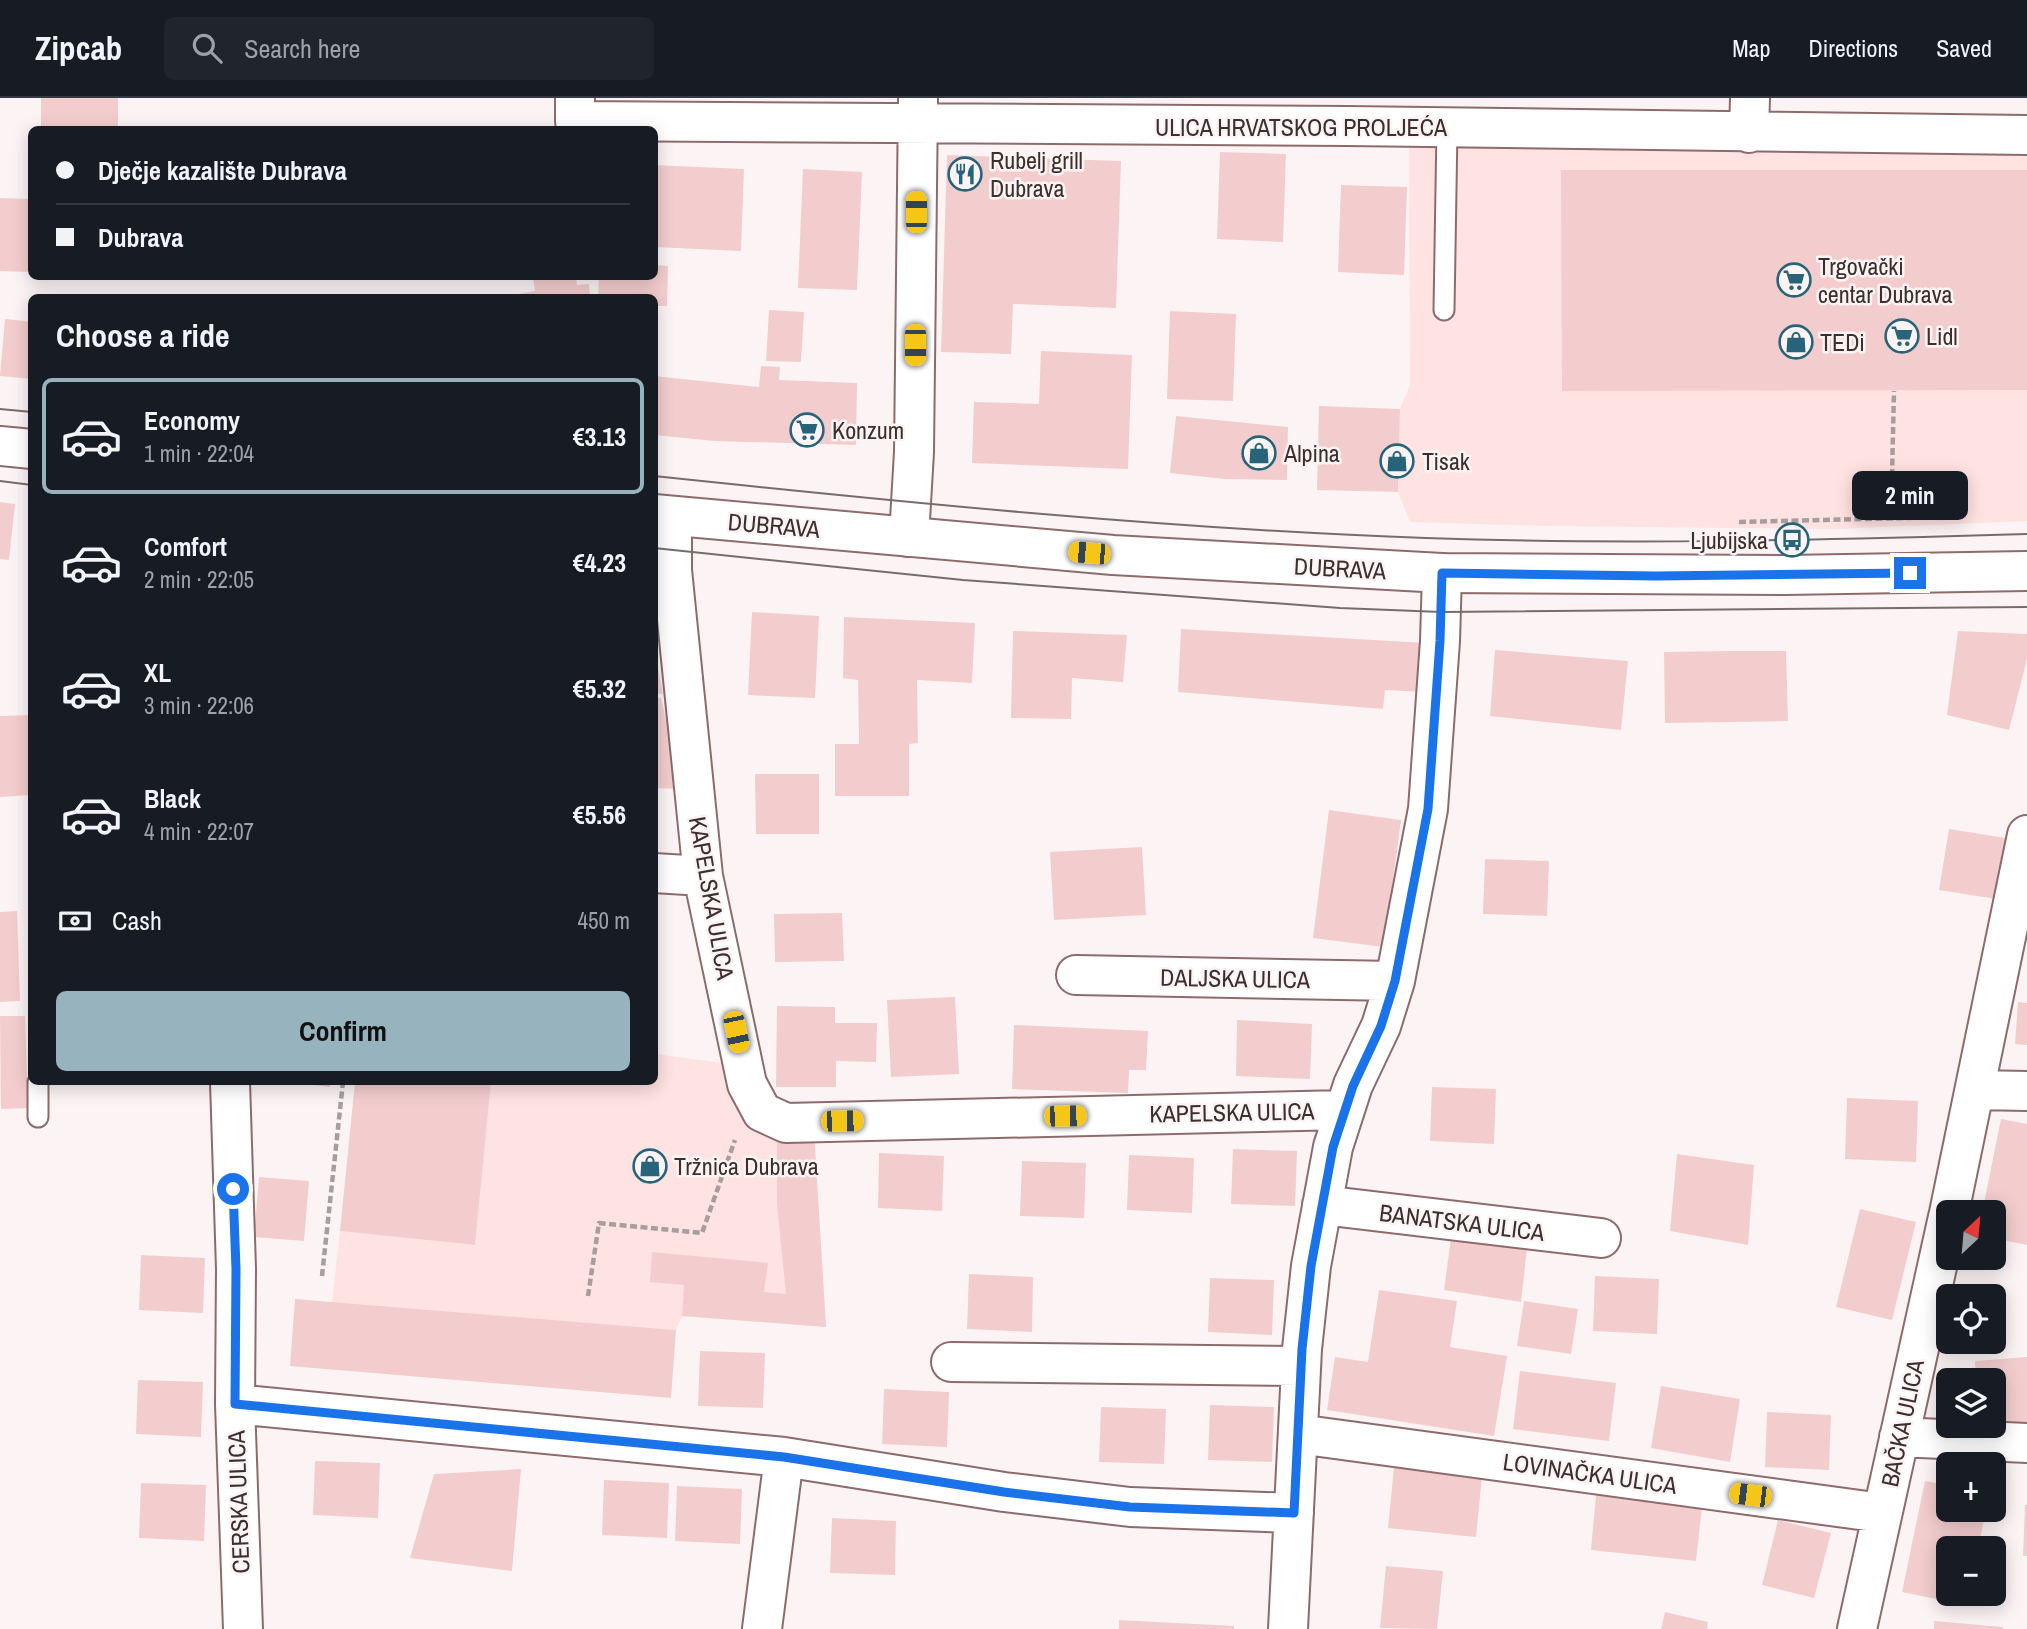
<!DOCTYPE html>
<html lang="en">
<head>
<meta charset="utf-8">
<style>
	:root { --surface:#171b24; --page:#20242c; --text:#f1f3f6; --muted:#9ea1a6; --line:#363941; --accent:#96b3be }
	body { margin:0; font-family:"Archivo Narrow",sans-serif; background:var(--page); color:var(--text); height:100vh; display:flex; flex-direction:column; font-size:26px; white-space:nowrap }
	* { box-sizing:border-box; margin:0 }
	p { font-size:23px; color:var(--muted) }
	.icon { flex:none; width:38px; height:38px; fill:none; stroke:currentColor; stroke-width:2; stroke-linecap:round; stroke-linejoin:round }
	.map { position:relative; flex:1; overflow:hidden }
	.details { position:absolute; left:28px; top:196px; width:630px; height:791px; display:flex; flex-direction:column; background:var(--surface); border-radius:10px; box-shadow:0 4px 18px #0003 }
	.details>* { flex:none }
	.banner { position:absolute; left:28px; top:28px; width:630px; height:154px; border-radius:10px; box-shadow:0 4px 18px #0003; display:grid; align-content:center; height:154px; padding:0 28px; background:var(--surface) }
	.needle { width:46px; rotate:26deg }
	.tools { position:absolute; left:1936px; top:1102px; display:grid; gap:14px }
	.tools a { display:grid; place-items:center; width:70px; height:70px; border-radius:10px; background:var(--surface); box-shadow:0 4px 18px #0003; font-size:35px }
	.end { position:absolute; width:32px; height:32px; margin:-16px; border:9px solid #1a73e8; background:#fff; box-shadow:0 0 0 4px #fff }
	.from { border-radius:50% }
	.bubble { position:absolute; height:49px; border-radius:10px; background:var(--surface); box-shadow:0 4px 18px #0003; font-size:23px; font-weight:700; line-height:49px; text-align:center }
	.car { position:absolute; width:21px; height:42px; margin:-21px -10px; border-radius:9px; box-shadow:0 0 5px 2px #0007; background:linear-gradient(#f5c518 24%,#345 0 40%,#f5c518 0 76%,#345 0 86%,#f5c518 0) }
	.banner b { display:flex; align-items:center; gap:24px; height:66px; font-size:26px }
	.banner b+b { border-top:2px solid var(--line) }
	.banner i { width:18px; height:18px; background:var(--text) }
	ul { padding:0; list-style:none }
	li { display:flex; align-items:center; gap:21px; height:116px; margin:0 14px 10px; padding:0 14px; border:4px solid transparent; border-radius:10px }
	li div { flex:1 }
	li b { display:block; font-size:26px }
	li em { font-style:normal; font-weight:700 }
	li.current { border-color:var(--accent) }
	li>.icon { width:63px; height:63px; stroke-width:1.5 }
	h2 { padding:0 28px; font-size:32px; line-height:84px }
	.pay { display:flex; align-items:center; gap:18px; height:77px; padding:0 28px; font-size:26px }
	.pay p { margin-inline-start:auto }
	.button { display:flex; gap:14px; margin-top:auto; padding:14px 28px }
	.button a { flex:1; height:80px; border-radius:10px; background:var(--accent); color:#111; font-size:28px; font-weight:700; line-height:80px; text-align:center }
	header { display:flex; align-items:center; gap:42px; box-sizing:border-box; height:98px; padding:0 35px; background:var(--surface); border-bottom:2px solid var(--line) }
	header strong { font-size:33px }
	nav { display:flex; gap:38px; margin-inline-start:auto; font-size:24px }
	.search { width:490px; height:63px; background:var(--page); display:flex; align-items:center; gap:18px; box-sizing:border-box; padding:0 24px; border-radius:10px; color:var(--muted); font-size:26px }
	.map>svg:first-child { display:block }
</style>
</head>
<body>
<header>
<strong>Zipcab</strong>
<div class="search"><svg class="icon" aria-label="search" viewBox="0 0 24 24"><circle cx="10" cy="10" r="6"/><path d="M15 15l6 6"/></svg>Search here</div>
<nav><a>Map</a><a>Directions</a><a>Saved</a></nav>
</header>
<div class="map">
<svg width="2027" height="1531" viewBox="0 0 2027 1531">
	<rect width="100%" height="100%" fill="#fcf4f4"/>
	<path fill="#ffe2e2" d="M 1409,44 L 2027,57 L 2027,423 L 1836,431 L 1547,428 L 1410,424 L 1398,394 L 1400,311 L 1410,287 Z
		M 655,956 L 723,965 L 814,1033 L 826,1229 L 682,1218 L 676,1232 L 332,1204 L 340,1133 L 475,1147 L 491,984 L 654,984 Z"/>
	<path fill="#f3cdce" d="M 41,0 L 118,0 L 118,32 L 41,32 Z
		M 1220,54 L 1286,56 L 1283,144 L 1217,141 Z
		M 947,57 L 1121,63 L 1116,210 L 1013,206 L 1011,256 L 941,254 Z
		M 654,67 L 744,71 L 741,153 L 654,149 Z
		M 803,71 L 862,74 L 857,192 L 798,190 Z
		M 1561,72 L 2027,72 L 2027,292 L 1562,293 Z
		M 1341,87 L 1407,89 L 1404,177 L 1338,174 Z
		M 0,100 L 32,101 L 32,174 L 0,173 Z
		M 654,167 L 668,168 L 667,208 L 654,208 L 654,200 L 598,200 L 599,178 L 654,178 Z
		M 533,178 L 576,178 L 577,187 L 589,186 L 590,200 L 495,200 L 535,193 Z
		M 769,212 L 804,214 L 801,264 L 766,263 Z
		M 1170,213 L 1236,216 L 1233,303 L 1167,301 Z
		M 5,221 L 32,224 L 32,281 L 0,278 Z
		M 1041,253 L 1132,257 L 1128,371 L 972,365 L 974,304 L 1039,306 Z
		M 761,268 L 780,269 L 779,282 L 857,285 L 856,347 L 715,343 L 654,337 L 654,278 L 759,289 Z
		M 1319,308 L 1400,311 L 1398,394 L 1317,392 Z
		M 1176,318 L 1288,329 L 1287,382 L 1224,381 L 1170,375 Z
		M 0,404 L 15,406 L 9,462 L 0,461 Z
		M 752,514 L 819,518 L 815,600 L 748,597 Z
		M 844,519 L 975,525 L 972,585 L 917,582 L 918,645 L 909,646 L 909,698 L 835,698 L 835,646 L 859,646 L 858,582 L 843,580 Z
		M 1181,531 L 1426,545 L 1423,594 L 1385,592 L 1383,611 L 1178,594 Z
		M 1013,533 L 1127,537 L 1123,584 L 1072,580 L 1071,621 L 1011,620 Z
		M 1958,533 L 2027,536 L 2027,561 L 2009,632 L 1947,617 Z
		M 1495,552 L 1628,563 L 1621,632 L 1490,618 Z
		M 1730,553 L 1786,553 L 1788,623 L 1665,625 L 1664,554 Z
		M 654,560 L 656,560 L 663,596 L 654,595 Z
		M 654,599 L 661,600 L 682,691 L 654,690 Z
		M 30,617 L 32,697 L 0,699 L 0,618 Z
		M 755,676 L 819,676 L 819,736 L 756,736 Z
		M 1329,712 L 1401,722 L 1384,849 L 1313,840 Z
		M 1949,731 L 2006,740 L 1996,801 L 1939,792 Z
		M 1142,749 L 1146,817 L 1054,822 L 1050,754 Z
		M 1485,761 L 1549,763 L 1547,818 L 1483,816 Z
		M 17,813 L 20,903 L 0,904 L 0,814 Z
		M 842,815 L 844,863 L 775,864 L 774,816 Z
		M 955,899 L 959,976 L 891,979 L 887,902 Z
		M 2018,904 L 2027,905 L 2027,947 L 2015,946 Z
		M 777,908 L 835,909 L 835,925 L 877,925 L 876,964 L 836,963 L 836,989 L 776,989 Z
		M 0,918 L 25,918 L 28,1010 L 1,1011 Z
		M 1237,922 L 1312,926 L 1310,981 L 1236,978 Z
		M 1014,927 L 1148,933 L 1146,972 L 1129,972 L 1128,995 L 1012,991 Z
		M 297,984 L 330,984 L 330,989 L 297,985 Z
		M 355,984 L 491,984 L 475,1147 L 340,1133 Z
		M 1432,989 L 1496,991 L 1494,1046 L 1430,1043 Z
		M 1847,1000 L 1918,1003 L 1916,1064 L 1845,1061 Z
		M 2001,1021 L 2027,1026 L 2027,1147 L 1993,1140 L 1993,1115 L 1982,1115 Z
		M 777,1031 L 814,1033 L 826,1229 L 682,1218 L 684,1187 L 650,1184 L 652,1154 L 768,1165 L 764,1194 L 786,1196 L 777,1106 Z
		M 1233,1051 L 1297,1053 L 1295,1108 L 1231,1106 Z
		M 879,1055 L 944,1058 L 942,1113 L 878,1110 Z
		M 1677,1056 L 1754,1067 L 1748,1147 L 1670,1133 Z
		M 1129,1057 L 1194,1060 L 1192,1115 L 1127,1112 Z
		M 1022,1063 L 1086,1065 L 1084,1120 L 1020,1118 Z
		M 259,1079 L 309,1083 L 304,1143 L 254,1139 Z
		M 1860,1111 L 1916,1124 L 1892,1222 L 1836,1209 Z
		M 1452,1133 L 1528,1141 L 1521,1204 L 1444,1192 Z
		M 141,1157 L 205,1160 L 203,1215 L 139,1212 Z
		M 969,1176 L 1033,1179 L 1032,1234 L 967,1231 Z
		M 1595,1178 L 1659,1181 L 1657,1236 L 1593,1233 Z
		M 1210,1180 L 1274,1182 L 1272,1237 L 1208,1234 Z
		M 1379,1192 L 1457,1203 L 1450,1249 L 1507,1258 L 1494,1338 L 1327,1312 L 1335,1259 L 1368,1264 Z
		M 295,1201 L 676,1232 L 671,1300 L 290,1268 Z
		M 1524,1203 L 1578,1211 L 1571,1256 L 1517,1248 Z
		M 700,1253 L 765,1255 L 763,1310 L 698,1308 Z
		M 2027,1259 L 2027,1329 L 1993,1328 L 1993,1283 L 1976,1283 L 1975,1263 Z
		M 1520,1273 L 1616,1285 L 1609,1343 L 1513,1331 Z
		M 138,1282 L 203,1284 L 201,1339 L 136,1336 Z
		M 1661,1288 L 1740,1301 L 1730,1364 L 1651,1350 Z
		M 884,1291 L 949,1294 L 947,1349 L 882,1346 Z
		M 1210,1307 L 1274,1309 L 1272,1364 L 1208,1362 Z
		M 1101,1309 L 1166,1311 L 1164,1366 L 1099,1364 Z
		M 1767,1314 L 1831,1317 L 1829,1372 L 1765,1369 Z
		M 315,1363 L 380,1365 L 378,1420 L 313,1417 Z
		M 1394,1369 L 1482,1378 L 1476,1439 L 1388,1430 Z
		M 521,1371 L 512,1473 L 410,1460 L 434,1376 Z
		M 604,1382 L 669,1385 L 667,1440 L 602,1437 Z
		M 1925,1383 L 1948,1387 L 1948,1412 L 1986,1412 L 1978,1451 L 1948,1451 L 1948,1496 L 1968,1496 L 1966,1507 L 1902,1494 Z
		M 141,1385 L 206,1387 L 204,1443 L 139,1440 Z
		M 677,1388 L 742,1391 L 740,1446 L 675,1443 Z
		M 1596,1397 L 1702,1409 L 1696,1463 L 1591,1452 Z
		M 2025,1407 L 2027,1407 L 2027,1458 L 2023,1458 Z
		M 832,1420 L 896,1423 L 895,1477 L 830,1475 Z
		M 1778,1422 L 1831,1435 L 1814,1500 L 1762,1487 Z
		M 1386,1468 L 1443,1473 L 1437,1531 L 1380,1530 Z
		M 1665,1514 L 1708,1524 L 1707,1531 L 1661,1531 Z
		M 1119,1522 L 1234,1528 L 1234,1531 L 1119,1531 Z
		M 1934,1523 L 2003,1529 L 2003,1531 L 1934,1531 Z"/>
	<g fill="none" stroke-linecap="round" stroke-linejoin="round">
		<defs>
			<path id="service" d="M 1444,212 L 1447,30
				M 38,1019 L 38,984"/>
			<path id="minor" d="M 575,0 L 575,23 L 1347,28 L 2027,37
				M 1749,35 L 1750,0
				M 672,418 L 672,472 L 703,778 L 747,986 L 762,1014 L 786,1025 L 1344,1012
				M 909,439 L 914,354 L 918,2
				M 654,775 L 703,778
				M 1076,877 L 1395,883
				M 230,984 L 236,1171 L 235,1306 L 243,1531
				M 1976,992 L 2027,993
				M 1322,1107 L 1601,1140
				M 1949,1115 L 2027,737
				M 951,1264 L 1301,1268
				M 235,1306 L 784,1359 L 1004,1394 L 1130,1409 L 1294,1415
				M 1298,1336 L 1882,1415
				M 1899,1339 L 2027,1345
				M 762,1531 L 784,1359
				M 1288,1531 L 1302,1251 L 1311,1168 L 1333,1049 L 1353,987 L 1381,928 L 1395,883 L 1428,711 L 1440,543 L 1442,475
				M 1857,1531 L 1948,1119"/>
			<path id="secondary" d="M 0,348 L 32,351
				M 654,416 L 1113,457 L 1442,475 L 1785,477 L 2027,473"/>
		</defs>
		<use href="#service" stroke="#8d6b6c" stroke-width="23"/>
		<use href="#minor" stroke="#8d6b6c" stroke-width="42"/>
		<use href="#secondary" stroke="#8d6b6c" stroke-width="42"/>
		<path stroke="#a89d9d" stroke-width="4.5" stroke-dasharray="7 3.5" stroke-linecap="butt" d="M 1891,420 L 1894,293
			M 1739,424 L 1950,419
			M 322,1178 L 343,984
			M 588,1198 L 599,1125 L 702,1135 L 735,1042"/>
		<use href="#service" stroke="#fff" stroke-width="19"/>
		<use href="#minor" stroke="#fff" stroke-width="38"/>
		<use href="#secondary" stroke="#fff" stroke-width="38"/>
		<path stroke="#786b6c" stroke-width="2" d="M 0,311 L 32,314
			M 654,378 C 911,405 1168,431 1426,440 C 1626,447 1827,442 2027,436
			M 0,383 L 32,387
			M 654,450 L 963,482 L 1340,510 L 1441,514 L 2027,509"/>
	</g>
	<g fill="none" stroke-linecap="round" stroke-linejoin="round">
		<path stroke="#1a73e8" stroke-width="9" d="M 233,1091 L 236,1171 L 235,1306 L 784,1359 L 1004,1394 L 1130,1409 L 1294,1415 L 1302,1251 L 1311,1168 L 1333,1049 L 1353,988 L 1381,928 L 1395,883 L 1428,711 L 1440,543 L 1442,475 L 1656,478 L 1910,475"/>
	</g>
	<defs>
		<symbol id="restaurant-ring" viewBox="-11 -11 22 22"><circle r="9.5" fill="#fcf4f4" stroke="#27647a" stroke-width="1.5"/><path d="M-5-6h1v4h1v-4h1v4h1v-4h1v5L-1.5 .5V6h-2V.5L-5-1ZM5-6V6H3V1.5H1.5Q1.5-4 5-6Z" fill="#27647a"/></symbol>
		<symbol id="supermarket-ring" viewBox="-11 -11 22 22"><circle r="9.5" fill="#fcf4f4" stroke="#27647a" stroke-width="1.5"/><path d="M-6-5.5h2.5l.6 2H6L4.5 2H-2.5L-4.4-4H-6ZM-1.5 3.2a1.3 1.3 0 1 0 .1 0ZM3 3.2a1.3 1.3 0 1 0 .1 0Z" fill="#27647a"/></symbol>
		<symbol id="shop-ring" viewBox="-11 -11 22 22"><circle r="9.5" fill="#fcf4f4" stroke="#27647a" stroke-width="1.5"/><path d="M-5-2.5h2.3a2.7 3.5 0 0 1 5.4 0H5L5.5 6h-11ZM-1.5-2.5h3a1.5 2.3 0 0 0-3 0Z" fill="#27647a"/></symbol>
		<symbol id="bus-ring" viewBox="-11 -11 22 22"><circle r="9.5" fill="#fcf4f4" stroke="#27647a" stroke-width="1.5"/><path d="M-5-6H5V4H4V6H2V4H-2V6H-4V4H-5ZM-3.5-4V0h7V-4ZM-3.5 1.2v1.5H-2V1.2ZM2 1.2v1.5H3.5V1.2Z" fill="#27647a"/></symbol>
	</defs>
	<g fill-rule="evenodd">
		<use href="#restaurant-ring" x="946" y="57" width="38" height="38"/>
		<use href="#supermarket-ring" x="1775" y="163" width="38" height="38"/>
		<use href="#supermarket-ring" x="1883" y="219" width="38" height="38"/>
		<use href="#shop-ring" x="1777" y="225" width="38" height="38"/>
		<use href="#supermarket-ring" x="788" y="313" width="38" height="38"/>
		<use href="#shop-ring" x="1240" y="336" width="38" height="38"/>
		<use href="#shop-ring" x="1378" y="344" width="38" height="38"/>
		<use href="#bus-ring" x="1773" y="423" width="38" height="38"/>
		<use href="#shop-ring" x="631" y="1049" width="38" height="38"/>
	</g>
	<g text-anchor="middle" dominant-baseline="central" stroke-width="5" stroke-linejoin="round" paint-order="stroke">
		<g font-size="24" fill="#3d2e2f" stroke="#fcf4f4">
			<text x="1301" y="29">ULICA HRVATSKOG PROLJEĆA</text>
			<text transform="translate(774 427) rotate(5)">DUBRAVA</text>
			<text transform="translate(1340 470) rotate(3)">DUBRAVA</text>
			<text transform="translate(712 800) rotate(80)">KAPELSKA ULICA</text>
			<text transform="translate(1235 880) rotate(1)">DALJSKA ULICA</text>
			<text transform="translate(1232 1014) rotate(-1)">KAPELSKA ULICA</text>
			<text transform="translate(1462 1124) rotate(7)">BANATSKA ULICA</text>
			<text transform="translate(1902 1325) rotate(-78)">BAČKA ULICA</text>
			<text transform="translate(1590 1375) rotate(8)">LOVINAČKA ULICA</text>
			<text transform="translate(238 1404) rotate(-92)">CERSKA ULICA</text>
		</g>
		<g font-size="24" fill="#3d2e2f" stroke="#fcf4f4" text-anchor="start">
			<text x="990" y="62">Rubelj grill<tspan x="990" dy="28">Dubrava</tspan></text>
			<text x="1818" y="168">Trgovački<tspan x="1818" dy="28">centar Dubrava</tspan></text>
			<text x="1926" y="238">Lidl</text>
			<text x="1820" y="244">TEDi</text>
			<text x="832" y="332">Konzum</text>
			<text x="1284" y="355">Alpina</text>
			<text x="1422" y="363">Tisak</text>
			<text x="1768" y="442" text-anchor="end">Ljubijska</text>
			<text x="674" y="1068">Tržnica Dubrava</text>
		</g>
	</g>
</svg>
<div class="tools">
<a><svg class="needle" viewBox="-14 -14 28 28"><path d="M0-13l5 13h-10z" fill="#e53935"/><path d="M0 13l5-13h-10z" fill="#9ea1a6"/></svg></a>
<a><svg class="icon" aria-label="locate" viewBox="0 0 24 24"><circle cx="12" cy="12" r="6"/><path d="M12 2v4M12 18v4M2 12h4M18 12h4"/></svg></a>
<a><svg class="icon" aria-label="layers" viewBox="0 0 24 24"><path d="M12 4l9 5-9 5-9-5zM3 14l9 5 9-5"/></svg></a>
<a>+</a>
<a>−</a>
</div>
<i class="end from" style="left:233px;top:1091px"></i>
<i class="end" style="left:1910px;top:475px"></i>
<div class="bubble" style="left:1852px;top:373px;width:116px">2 min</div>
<i class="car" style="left:916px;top:114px;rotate:0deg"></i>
<i class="car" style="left:915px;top:247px;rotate:180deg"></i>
<i class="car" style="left:1089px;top:455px;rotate:275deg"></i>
<i class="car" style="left:736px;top:934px;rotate:168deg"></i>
<i class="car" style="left:1065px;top:1018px;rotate:89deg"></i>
<i class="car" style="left:842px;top:1023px;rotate:89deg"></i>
<i class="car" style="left:1750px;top:1397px;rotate:277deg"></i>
<div class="banner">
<b><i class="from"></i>Dječje kazalište Dubrava</b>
<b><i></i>Dubrava</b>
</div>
<section class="details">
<h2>Choose a ride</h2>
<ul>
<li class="current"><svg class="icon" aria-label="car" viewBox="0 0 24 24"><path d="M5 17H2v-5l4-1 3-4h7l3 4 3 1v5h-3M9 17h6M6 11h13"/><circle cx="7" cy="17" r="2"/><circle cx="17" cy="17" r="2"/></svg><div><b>Economy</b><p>1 min · 22:04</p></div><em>€3.13</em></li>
<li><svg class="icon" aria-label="car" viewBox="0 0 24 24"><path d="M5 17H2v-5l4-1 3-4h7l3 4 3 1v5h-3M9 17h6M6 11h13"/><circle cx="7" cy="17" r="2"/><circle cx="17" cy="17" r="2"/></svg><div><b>Comfort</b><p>2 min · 22:05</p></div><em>€4.23</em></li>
<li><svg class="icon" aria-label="car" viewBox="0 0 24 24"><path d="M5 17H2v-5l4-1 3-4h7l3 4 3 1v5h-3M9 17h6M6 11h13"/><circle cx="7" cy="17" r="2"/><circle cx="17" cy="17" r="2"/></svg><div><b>XL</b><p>3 min · 22:06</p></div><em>€5.32</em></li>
<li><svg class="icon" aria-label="car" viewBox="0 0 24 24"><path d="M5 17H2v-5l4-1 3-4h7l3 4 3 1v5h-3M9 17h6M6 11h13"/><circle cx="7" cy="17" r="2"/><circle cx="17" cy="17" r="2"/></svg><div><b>Black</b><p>4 min · 22:07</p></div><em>€5.56</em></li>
</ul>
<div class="pay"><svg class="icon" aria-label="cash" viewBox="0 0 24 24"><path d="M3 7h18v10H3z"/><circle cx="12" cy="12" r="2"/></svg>Cash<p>450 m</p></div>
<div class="button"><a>Confirm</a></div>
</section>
</div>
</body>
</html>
